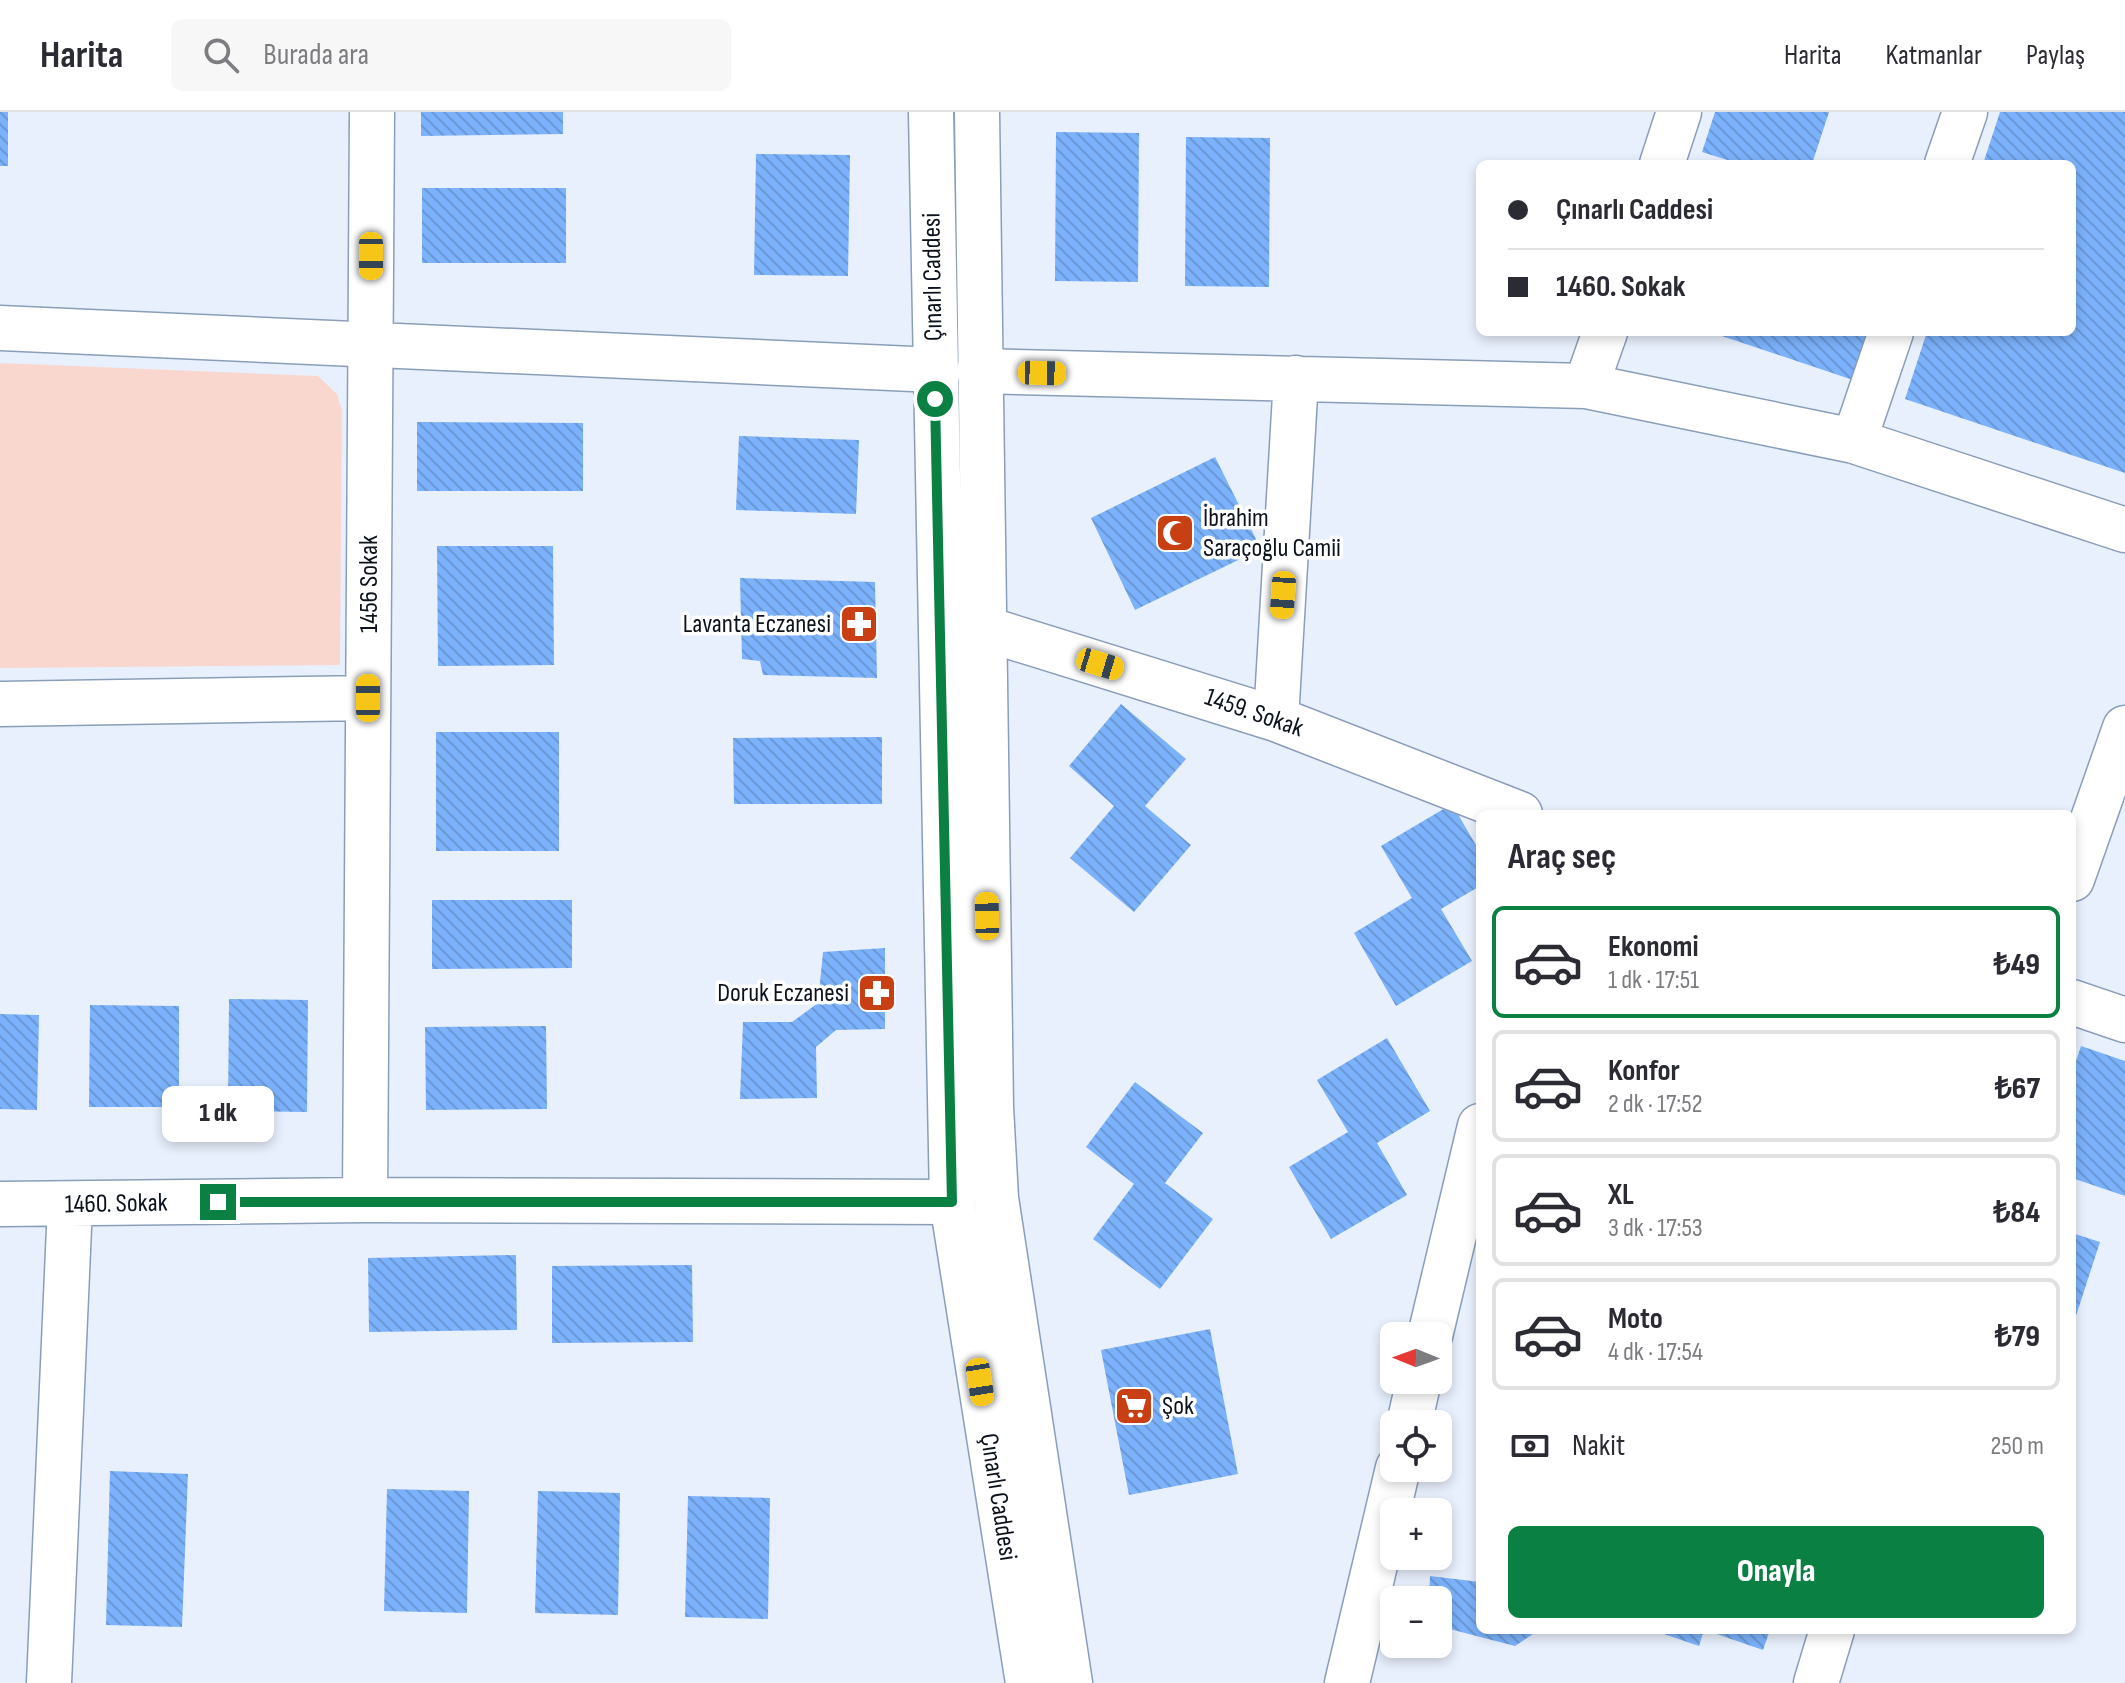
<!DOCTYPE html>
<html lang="tr">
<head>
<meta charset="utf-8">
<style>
	:root { --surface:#fff; --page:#f7f7f7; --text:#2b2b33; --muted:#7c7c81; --line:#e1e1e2; --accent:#0b8043 }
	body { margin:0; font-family:"Sofia Sans Condensed",sans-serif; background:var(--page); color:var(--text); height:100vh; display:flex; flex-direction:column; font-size:30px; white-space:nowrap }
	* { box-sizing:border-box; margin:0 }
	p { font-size:26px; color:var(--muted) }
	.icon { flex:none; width:44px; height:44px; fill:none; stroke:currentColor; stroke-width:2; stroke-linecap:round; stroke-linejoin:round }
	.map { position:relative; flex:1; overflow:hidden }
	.sheet { position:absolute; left:1476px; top:698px; width:600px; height:824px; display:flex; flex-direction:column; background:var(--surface); border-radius:12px; box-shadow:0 4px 12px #0003 }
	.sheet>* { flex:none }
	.top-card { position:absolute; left:1476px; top:48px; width:600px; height:176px; border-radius:12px; box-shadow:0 4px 12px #0003; display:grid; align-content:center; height:176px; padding:0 32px; background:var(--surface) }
	.needle { width:52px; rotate:271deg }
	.buttons { position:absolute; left:1380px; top:1210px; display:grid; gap:16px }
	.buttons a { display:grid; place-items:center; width:72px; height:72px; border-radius:12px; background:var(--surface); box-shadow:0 4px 12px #0003; font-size:40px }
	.end { position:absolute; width:36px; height:36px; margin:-18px; border:10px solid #0b8043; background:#fff; box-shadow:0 0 0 4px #fff }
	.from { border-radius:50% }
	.bubble { position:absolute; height:56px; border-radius:12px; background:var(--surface); box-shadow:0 4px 12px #0003; font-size:26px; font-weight:800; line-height:56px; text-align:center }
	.car { position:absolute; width:24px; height:48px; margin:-24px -12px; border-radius:10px; box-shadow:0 0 6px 2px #0007; background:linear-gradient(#f5c518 24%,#345 0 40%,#f5c518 0 76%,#345 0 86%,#f5c518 0) }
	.top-card b { display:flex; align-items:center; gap:28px; height:76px; font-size:30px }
	.top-card b+b { border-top:2px solid var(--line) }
	.top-card i { width:20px; height:20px; background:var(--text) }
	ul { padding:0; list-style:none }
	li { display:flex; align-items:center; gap:24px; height:112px; margin:0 16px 12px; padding:0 16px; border:4px solid var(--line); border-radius:12px }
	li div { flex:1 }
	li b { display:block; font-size:30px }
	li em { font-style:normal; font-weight:800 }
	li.current { border-color:var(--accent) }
	li>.icon { width:72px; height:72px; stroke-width:1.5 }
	h2 { padding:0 32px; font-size:36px; line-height:96px }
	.pay { display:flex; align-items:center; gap:20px; height:88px; padding:0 32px; font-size:30px }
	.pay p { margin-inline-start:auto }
	.action { display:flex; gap:16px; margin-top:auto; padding:16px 32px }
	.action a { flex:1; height:92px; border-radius:12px; background:var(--accent); color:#fff; font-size:32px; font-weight:800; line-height:92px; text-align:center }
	header { display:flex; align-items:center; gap:48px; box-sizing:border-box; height:112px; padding:0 40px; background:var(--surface); border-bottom:2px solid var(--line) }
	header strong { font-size:38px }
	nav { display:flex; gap:44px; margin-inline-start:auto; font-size:28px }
	.search { width:560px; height:72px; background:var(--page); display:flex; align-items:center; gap:20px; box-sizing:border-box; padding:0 28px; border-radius:12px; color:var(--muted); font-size:30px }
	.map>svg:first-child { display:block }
</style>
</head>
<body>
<header>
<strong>Harita</strong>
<div class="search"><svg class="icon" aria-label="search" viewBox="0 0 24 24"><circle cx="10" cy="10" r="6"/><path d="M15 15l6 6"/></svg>Burada ara</div>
<nav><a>Harita</a><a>Katmanlar</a><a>Paylaş</a></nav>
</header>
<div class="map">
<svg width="2125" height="1571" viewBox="0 0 2125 1571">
	<defs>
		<pattern id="building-back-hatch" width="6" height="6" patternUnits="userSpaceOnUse" patternTransform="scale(2)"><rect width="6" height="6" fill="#7cb2fb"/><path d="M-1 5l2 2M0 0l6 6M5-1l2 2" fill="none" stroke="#6a98d7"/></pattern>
	</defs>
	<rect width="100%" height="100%" fill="#e8f0fd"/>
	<path fill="#f9d7ce" d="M 0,251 L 318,264 L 337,282 L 342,299 L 340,553 L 0,556 Z"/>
	<path fill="url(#building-back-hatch)" d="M 0,0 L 8,0 L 8,54 L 0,54 Z
		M 421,0 L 563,0 L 563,22 L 421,24 Z
		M 1715,0 L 1829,0 L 1812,52 L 1740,52 L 1702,40 Z
		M 2000,0 L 2125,0 L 2125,361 L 1905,287 L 1927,220 L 2072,220 L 2072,52 L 1983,52 Z
		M 1056,20 L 1139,21 L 1138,170 L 1055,169 Z
		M 1186,25 L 1270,26 L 1269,175 L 1185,174 Z
		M 756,42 L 850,43 L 848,164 L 754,163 Z
		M 422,76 L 566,76 L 566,151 L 422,151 Z
		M 1710,220 L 1869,220 L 1853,268 Z
		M 417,310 L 583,311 L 583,379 L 417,379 Z
		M 739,324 L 859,328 L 856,402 L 736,398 Z
		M 1215,345 L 1261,437 L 1135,498 L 1091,406 Z
		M 437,434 L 553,434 L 554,553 L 438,554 Z
		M 740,466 L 875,470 L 877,566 L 763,563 L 760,549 L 742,547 Z
		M 1121,592 L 1186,647 L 1145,694 L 1191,733 L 1134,800 L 1070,746 L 1114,694 L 1069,654 Z
		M 436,620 L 559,620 L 559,739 L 436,739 Z
		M 882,625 L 882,692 L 734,692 L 733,626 Z
		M 1452,692 L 1480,740 L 1480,774 L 1441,797 L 1472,849 L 1396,894 L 1354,821 L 1412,786 L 1381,734 Z
		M 432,788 L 572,788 L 572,856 L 432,857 Z
		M 885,836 L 885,917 L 836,918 L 816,935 L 817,986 L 740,987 L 743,910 L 792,910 L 818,891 L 823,840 Z
		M 229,887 L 308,888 L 307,1000 L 228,999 Z
		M 90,893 L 179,894 L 179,995 L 89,995 Z
		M 0,902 L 39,903 L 37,998 L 0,997 Z
		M 546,914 L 547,997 L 426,998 L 425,915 Z
		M 1387,926 L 1430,999 L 1377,1031 L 1407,1083 L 1331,1127 L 1289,1055 L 1348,1020 L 1317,968 Z
		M 2081,934 L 2125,949 L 2125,1084 L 2072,1066 L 2072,961 Z
		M 1135,970 L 1203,1021 L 1165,1071 L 1213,1107 L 1160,1177 L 1093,1127 L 1134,1072 L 1086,1035 Z
		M 2072,1121 L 2100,1130 L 2073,1213 L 2072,1213 Z
		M 516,1143 L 517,1218 L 369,1220 L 368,1146 Z
		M 692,1153 L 693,1230 L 552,1231 L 552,1154 Z
		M 1210,1217 L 1238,1362 L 1129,1383 L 1101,1238 Z
		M 110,1359 L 188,1362 L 182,1515 L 106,1513 Z
		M 387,1377 L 469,1379 L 467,1501 L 384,1499 Z
		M 538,1379 L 620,1381 L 618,1503 L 535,1501 Z
		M 688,1384 L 770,1386 L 768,1507 L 685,1505 Z
		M 1430,1464 L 1480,1470 L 1480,1518 L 1539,1518 L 1515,1534 L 1438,1514 L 1438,1488 L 1429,1488 Z
		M 1662,1518 L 1704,1518 L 1699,1534 L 1661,1521 Z
		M 1705,1518 L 1770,1518 L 1763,1538 Z"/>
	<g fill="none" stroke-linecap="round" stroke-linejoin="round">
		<defs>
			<path id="minor" d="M 1662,52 L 1679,0
				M 1947,52 L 1965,0
				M 0,216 L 935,258
				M 979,259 L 1586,274 L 1854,329 L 2125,418
				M 1586,274 L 1605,220
				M 1854,329 L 1891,220
				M 983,516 L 1276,607 L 1520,702
				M 0,592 L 368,586
				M 1276,607 L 1296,266
				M 2072,767 L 2125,616
				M 2072,890 L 2125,908
				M 365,1088 L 372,0
				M 0,1092 L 365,1088 L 952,1090
				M 1430,1224 L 1480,1014
				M 1409,1312 L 1419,1268
				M 49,1571 L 70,1093
				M 1347,1571 L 1398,1356
				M 1816,1571 L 1832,1518"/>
			<path id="secondary" d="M 931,0 L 952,1090 L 1028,1571
				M 977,0 L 991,995 L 996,1086 L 1070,1571"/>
		</defs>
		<use href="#minor" stroke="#8a9eba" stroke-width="47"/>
		<use href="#secondary" stroke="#8a9eba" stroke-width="47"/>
		<use href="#minor" stroke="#fff" stroke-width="44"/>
		<use href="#secondary" stroke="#fff" stroke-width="44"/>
	</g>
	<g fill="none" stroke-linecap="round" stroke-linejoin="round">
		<path stroke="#0b8043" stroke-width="10" d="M 218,1090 L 952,1090 L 935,287"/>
	</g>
	<defs>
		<symbol id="mosque-square" viewBox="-11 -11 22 22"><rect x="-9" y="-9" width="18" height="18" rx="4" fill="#c73f12" stroke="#fff"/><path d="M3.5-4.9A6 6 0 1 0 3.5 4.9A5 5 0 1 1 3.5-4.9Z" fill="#fff"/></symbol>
		<symbol id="pharmacy-square" viewBox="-11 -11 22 22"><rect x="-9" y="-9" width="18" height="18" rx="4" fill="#c73f12" stroke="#fff"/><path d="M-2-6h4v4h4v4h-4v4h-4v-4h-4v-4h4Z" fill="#fff"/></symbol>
		<symbol id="supermarket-square" viewBox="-11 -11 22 22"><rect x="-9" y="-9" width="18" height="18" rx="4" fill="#c73f12" stroke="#fff"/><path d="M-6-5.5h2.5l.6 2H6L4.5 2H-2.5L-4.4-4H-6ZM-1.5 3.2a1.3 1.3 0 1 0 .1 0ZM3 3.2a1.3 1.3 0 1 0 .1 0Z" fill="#fff"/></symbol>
	</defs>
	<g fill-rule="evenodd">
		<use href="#mosque-square" x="1153" y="399" width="44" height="44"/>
		<use href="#pharmacy-square" x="837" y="490" width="44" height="44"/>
		<use href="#pharmacy-square" x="855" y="859" width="44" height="44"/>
		<use href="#supermarket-square" x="1112" y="1272" width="44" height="44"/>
	</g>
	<g text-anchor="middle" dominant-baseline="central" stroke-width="7" stroke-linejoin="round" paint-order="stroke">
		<g font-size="26" fill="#0b121c" stroke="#fff">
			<text transform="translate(933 165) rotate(-91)">Çınarlı Caddesi</text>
			<text transform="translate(369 472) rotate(-90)">1456 Sokak</text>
			<text transform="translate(1254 601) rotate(19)">1459. Sokak</text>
			<text transform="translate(116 1092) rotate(-1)">1460. Sokak</text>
			<text transform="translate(998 1385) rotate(81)">Çınarlı Caddesi</text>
		</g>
		<g font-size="26" fill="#0b121c" stroke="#fff" text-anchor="start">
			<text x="1203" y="406">İbrahim<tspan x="1203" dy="30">Saraçoğlu Camii</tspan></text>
			<text x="831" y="512" text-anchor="end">Lavanta Eczanesi</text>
			<text x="849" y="881" text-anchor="end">Doruk Eczanesi</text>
			<text x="1162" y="1294">Şok</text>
		</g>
	</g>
</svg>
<div class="buttons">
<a><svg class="needle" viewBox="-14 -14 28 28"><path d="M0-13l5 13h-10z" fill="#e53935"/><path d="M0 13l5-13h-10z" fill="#7c7c81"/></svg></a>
<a><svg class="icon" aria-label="locate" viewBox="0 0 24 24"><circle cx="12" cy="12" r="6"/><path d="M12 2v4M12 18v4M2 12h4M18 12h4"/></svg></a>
<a>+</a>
<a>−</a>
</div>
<i class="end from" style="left:935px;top:287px"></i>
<i class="end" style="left:218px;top:1090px"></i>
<div class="bubble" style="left:162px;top:974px;width:112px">1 dk</div>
<i class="car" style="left:371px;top:144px;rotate:180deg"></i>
<i class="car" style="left:1042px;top:261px;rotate:91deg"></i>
<i class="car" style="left:1283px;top:483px;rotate:184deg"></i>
<i class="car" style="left:1100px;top:552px;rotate:107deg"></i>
<i class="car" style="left:368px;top:586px;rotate:0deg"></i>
<i class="car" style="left:987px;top:804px;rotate:359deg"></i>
<i class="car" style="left:980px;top:1270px;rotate:171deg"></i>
<div class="top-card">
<b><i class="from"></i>Çınarlı Caddesi</b>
<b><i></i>1460. Sokak</b>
</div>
<section class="sheet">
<h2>Araç seç</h2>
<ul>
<li class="current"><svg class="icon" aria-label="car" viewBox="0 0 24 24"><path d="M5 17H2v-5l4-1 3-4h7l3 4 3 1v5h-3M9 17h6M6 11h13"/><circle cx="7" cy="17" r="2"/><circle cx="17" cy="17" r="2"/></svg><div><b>Ekonomi</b><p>1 dk · 17:51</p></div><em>₺49</em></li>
<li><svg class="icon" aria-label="car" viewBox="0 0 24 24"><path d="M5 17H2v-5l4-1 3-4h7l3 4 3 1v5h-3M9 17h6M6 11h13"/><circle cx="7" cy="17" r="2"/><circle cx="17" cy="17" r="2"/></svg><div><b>Konfor</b><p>2 dk · 17:52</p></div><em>₺67</em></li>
<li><svg class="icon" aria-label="car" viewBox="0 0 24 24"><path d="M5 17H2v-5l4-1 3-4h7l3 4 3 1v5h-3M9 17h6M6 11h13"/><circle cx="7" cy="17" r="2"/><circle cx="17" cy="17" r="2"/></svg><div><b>XL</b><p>3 dk · 17:53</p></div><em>₺84</em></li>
<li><svg class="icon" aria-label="car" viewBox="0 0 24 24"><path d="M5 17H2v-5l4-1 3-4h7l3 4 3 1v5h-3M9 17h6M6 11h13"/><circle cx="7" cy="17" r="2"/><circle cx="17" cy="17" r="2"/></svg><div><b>Moto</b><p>4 dk · 17:54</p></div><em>₺79</em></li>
</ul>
<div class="pay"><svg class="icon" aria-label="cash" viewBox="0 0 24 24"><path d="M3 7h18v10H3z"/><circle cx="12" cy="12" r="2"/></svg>Nakit<p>250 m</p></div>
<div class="action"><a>Onayla</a></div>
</section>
</div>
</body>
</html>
